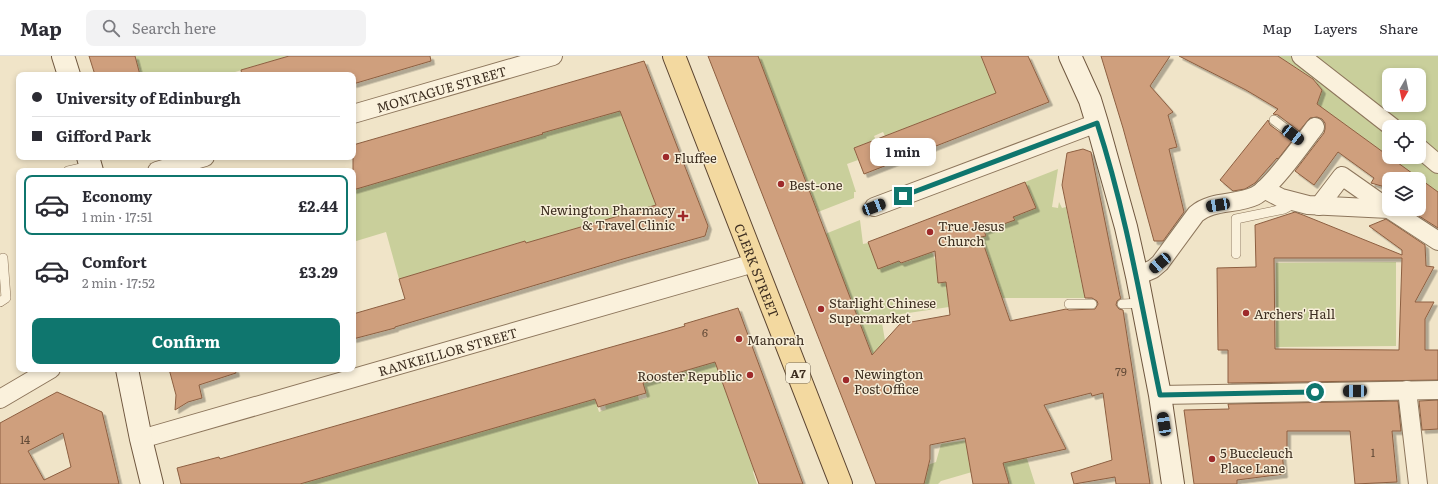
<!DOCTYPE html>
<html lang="en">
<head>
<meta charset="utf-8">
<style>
	:root { --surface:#fff; --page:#f2f2f3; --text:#2b2b33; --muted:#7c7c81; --line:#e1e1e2; --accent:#0f766e }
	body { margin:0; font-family:Literata,serif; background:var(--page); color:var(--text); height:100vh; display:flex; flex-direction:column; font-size:15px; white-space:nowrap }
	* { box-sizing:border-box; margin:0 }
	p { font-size:13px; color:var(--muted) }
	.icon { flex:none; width:22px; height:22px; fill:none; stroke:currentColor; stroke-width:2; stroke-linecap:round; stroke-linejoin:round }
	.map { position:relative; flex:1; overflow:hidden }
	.details { position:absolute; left:16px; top:112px; width:340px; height:204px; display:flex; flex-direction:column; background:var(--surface); border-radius:8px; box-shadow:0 2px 6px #0003 }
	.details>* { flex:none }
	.banner { position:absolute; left:16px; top:16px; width:340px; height:88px; border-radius:8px; box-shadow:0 2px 6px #0003; display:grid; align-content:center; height:88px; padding:0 16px; background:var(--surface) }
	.needle { width:26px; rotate:189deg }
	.buttons { position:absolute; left:1382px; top:12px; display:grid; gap:8px }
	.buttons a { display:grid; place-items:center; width:44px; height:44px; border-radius:8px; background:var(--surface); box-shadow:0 2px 6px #0003; font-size:20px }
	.end { position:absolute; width:18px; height:18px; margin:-9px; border:5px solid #0f766e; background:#fff; box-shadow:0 0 0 2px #fff }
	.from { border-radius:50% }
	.bubble { position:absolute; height:28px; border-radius:8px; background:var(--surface); box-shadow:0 2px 6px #0003; font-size:13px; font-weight:700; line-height:28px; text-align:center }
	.car { position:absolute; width:12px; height:24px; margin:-12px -6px; border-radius:5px; box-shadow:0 0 3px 1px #0007; background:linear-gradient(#222 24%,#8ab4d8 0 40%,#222 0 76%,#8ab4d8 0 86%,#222 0) }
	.banner b { display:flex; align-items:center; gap:14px; height:38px; font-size:15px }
	.banner b+b { border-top:1px solid var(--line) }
	.banner i { width:10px; height:10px; background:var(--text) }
	ul { padding:7px 0 0; list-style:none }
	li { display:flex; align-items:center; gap:12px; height:60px; margin:0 8px 6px; padding:0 8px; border:2px solid transparent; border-radius:8px }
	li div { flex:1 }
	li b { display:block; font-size:15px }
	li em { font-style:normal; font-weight:700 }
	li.active { border-color:var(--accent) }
	li>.icon { width:36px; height:36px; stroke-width:1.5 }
	.button { display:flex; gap:8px; margin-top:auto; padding:8px 16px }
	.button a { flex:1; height:46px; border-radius:8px; background:var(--accent); color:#fff; font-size:16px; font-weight:700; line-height:46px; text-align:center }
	header { display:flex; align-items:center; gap:24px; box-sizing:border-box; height:56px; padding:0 20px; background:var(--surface); border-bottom:1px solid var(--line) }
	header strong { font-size:19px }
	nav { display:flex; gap:22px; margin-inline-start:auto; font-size:14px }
	.search { width:280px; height:36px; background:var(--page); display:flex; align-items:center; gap:10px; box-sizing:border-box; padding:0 14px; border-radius:8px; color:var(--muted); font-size:15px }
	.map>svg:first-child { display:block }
</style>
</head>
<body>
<header>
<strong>Map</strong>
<div class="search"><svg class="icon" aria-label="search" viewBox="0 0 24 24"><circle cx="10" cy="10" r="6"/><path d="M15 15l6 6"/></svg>Search here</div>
<nav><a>Map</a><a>Layers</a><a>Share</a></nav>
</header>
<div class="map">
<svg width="1438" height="428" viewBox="0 0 1438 428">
	<defs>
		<filter id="shadow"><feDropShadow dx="3.5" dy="3.5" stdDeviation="0" flood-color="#0004"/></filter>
	</defs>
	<rect width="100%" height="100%" fill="#f0e4c8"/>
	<path fill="#c9cf9b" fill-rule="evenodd" d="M 135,0 L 289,0 L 225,19 L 140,19 Z
		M 758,0 L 981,0 L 986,13 L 1000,7 L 997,42 L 993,38 L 885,80 L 883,76 L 874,80 L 876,84 L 854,92 L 858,104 L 847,108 L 856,136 L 854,136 L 854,142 L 818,156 Z
		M 1278,0 L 1438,0 L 1438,136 L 1390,101 L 1419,101 L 1419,71 L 1389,71 L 1389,100 L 1317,48 L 1322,34 L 1314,23 ZM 1389,19 L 1419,19 L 1419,49 L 1389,49 Z
		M 619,53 L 663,153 L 646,155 L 645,152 L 643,153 L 526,187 L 525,185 L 399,223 L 386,176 L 353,186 L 353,134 L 542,78 L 542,77 L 600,61 Z
		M 1058,113 L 1052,151 L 1058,152 L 1059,146 L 1062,152 L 1066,151 L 1082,229 L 1091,242 L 1002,242 L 981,181 L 986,179 L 983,172 L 1015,163 L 1013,161 L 1036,152 L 1025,126 Z
		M 860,164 L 863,188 L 868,187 L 899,205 L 901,207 L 911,204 L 931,193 L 936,207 L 946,226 L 949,251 L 881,261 L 890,314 L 880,318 L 825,178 Z
		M 1396,206 L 1396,290 L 1276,291 L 1276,207 Z
		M 714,303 L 754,415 L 753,416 L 757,428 L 300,428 L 595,343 L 599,356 L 606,353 L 603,342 L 636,333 L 639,344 L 647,342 L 643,327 L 698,311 Z
		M 1017,371 L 1035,428 L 1009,428 L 1003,407 L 941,425 L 938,428 L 919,428 L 914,414 L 936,406 L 941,388 L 975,383 Z"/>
	<path fill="#cf9f7d" stroke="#8d5f41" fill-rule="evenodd" filter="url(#shadow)" d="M 89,0 L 135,0 L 140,19 L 95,19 Z
		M 289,0 L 430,0 L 431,5 L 353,28 L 353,19 L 242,19 L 241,14 Z
		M 708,0 L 758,0 L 872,299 L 900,268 L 950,259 L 946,226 L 938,227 L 935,195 L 901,207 L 899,205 L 878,213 L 868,186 L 1025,126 L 1036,152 L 1013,161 L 1015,164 L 984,175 L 986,180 L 981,181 L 1010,265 L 1066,253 L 1069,254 L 1095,253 L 1098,248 L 1097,245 L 1092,242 L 1085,242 L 1062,129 L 1067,97 L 1083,93 L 1091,96 L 1120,240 L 1121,242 L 1117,245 L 1116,249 L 1119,253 L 1123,254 L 1150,428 L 1116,428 L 1115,421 L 1074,428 L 1071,417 L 1112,404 L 1103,337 L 1092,340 L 1091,337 L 1044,349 L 1066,393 L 1003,407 L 1009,428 L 973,428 L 965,382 L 930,389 L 930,403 L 924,428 L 876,428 Z
		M 981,0 L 1028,0 L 1049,46 L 864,118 L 854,92 L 996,37 Z
		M 1101,0 L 1170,0 L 1150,30 L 1173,56 L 1168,59 L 1177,91 L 1169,93 L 1184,156 L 1163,185 L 1154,185 L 1123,72 Z
		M 1179,0 L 1278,0 L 1313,23 L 1322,34 L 1317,48 L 1438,136 L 1438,172 L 1408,153 L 1419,153 L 1419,123 L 1389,123 L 1389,134 L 1385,131 L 1371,127 L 1374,122 L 1338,96 L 1314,129 L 1295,115 L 1324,77 L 1325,73 L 1325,67 L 1322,63 L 1317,61 L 1310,62 L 1299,75 L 1278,59 L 1273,58 L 1278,53 L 1246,34 Z
		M 644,5 L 708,170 L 705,180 L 623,203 L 395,271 L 395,272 L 353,283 L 353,258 L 405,243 L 399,223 L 525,185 L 526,187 L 656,149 L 620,55 L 542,77 L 543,78 L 353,134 L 353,89 Z
		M 1268,64 L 1270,69 L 1292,85 L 1278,103 L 1277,102 L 1255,127 L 1245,133 L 1233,135 L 1220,124 Z
		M 1295,156 L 1303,159 L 1402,199 L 1402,194 L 1369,170 L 1386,163 L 1425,189 L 1426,210 L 1434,211 L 1415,246 L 1434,246 L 1425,263 L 1425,294 L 1438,294 L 1438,324 L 1228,327 L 1228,294 L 1218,294 L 1217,212 L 1256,211 L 1255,169 ZM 1274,202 L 1402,202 L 1399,294 L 1275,293 Z
		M 738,252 L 803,428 L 759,428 L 715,306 L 643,327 L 646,337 L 598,351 L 595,343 L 300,428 L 181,428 L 177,412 L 219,401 L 220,403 L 583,299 L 661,277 L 685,270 L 684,268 Z
		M 169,313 L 235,313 L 236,317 L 199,329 L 202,342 L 188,346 L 175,354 L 176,339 Z
		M 57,336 L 102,356 L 119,428 L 0,428 L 0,367 ZM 63,377 L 71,411 L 44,424 L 28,395 Z
		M 1438,344 L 1438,373 L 1422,374 L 1419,345 Z
		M 1398,345 L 1401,375 L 1392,375 L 1397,426 L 1355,428 L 1350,375 L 1287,375 L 1287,394 L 1282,394 L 1284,418 L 1237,424 L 1237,428 L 1194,428 L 1184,354 L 1229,353 L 1228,348 Z"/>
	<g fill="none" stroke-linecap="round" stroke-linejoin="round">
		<defs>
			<path id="lane" d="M 1274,64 L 1303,86
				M 68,115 L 90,110
				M 1236,198 L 1236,163 L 1284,153 L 1295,147
				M 0,246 L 6,242 L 3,202
				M 1069,248 L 1092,248
				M 1122,248 L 1142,247"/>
			<g id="street">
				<path d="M 1301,0 L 1392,71"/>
				<path id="s1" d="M 353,58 L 553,0"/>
				<path d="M 1419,92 L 1438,108"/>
				<path d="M 157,115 L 205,101"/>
				<path d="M 1264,133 L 1281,142 L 1308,149 L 1389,153"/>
				<path d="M 1319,150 L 1342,120 L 1389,153"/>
				<path d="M 874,151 L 1097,67"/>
				<path d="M 1389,153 L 1438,185"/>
				<path d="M 1137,220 L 1153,213 L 1160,207 L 1196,158 C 1212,144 1236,149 1255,140 C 1271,132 1303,87 1315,71"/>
				<path d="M 1407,334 L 1418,428"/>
				<path d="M 1160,339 L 1438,334"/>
				<path d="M 0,343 L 51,313"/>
				<path id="s2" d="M 141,383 L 754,207"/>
			</g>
			<path id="secondary" d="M 63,0 L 69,19
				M 1070,0 L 1090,44 L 1097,67 L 1126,171 L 1137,220 L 1160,339 L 1173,428
				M 88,101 L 92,115
				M 127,313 L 141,383 L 152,428"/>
			<g id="primary">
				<path id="s3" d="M 674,0 L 841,428"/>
			</g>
		</defs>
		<use href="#lane" stroke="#8d765c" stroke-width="10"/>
		<use href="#street" stroke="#8d765c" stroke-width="20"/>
		<use href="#secondary" stroke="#6f573f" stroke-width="24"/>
		<use href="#primary" stroke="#5b4430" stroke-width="24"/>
		<use href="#lane" stroke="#faf1dc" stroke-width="9"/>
		<use href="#street" stroke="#faf1dc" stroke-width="18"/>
		<use href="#secondary" stroke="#faf1dc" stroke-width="22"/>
		<use href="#primary" stroke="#f3d9a0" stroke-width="22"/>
	</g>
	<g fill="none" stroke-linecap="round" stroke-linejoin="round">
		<path stroke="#0f766e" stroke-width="5" d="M 903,140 L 1097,67 C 1126,156 1141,247 1160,339 L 1315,336"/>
	</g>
	<g fill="#9e2a2b" stroke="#f7eed8" stroke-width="1.5">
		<circle cx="666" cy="101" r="4"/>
		<circle cx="781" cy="128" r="4"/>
		<path d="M681 154h4v4h4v4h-4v4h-4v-4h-4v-4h4z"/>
		<circle cx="930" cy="176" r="4"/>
		<circle cx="821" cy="253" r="4"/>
		<circle cx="1246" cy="257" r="4"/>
		<circle cx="739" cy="283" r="4"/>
		<circle cx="750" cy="319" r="4"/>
		<circle cx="846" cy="324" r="4"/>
		<circle cx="1212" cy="403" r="4"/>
	</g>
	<g text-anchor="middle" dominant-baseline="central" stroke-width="3" stroke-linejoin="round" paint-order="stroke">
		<g font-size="11" fill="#624a37">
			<text x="705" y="276">6</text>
			<text x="1121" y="315">79</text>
			<text x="25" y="383">14</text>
			<text x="1373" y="396">1</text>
		</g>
		<rect fill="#f7eed8" stroke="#756857" stroke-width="1" x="786" y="307" width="24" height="20" rx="3"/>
		<g font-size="12" font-weight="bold" fill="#3d2e20">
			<text x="798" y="317">A7</text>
		</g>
		<g font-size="13" fill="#3d2e20" stroke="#f7eed8">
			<text stroke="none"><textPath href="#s1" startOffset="92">MONTAGUE STREET</textPath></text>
			<text stroke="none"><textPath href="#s3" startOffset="230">CLERK STREET</textPath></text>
			<text stroke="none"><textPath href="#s2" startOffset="319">RANKEILLOR STREET</textPath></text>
		</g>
		<g font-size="13" fill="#3d2e20" stroke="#f7eed8" text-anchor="start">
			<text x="674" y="101">Fluffee</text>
			<text x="789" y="128">Best-one</text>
			<text x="675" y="153" text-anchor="end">Newington Pharmacy<tspan x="675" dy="15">&amp; Travel Clinic</tspan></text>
			<text x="938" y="169">True Jesus<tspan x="938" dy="15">Church</tspan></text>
			<text x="829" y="246">Starlight Chinese<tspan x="829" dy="15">Supermarket</tspan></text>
			<text x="1254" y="257">Archers' Hall</text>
			<text x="747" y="283">Manorah</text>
			<text x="854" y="317">Newington<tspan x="854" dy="15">Post Office</tspan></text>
			<text x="742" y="319" text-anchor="end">Rooster Republic</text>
			<text x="1220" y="396">5 Buccleuch<tspan x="1220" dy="15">Place Lane</tspan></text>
		</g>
	</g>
</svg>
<div class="buttons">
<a><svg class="needle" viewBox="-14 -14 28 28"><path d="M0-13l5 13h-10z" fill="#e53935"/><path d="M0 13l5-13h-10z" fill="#7c7c81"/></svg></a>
<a><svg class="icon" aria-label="locate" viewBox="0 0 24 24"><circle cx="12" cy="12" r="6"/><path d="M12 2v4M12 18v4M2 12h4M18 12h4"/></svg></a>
<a><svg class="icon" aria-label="layers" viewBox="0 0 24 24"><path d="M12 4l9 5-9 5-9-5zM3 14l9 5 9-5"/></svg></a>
</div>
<i class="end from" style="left:1315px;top:336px"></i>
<i class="end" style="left:903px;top:140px"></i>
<div class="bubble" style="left:870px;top:82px;width:66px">1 min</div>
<i class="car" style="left:1293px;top:79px;rotate:128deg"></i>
<i class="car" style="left:1218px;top:149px;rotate:261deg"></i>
<i class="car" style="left:874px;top:151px;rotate:69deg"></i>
<i class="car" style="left:1160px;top:207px;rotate:229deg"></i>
<i class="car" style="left:1355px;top:335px;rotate:269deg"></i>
<i class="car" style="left:1164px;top:368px;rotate:351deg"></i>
<div class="banner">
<b><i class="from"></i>University of Edinburgh</b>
<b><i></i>Gifford Park</b>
</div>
<section class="details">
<ul>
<li class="active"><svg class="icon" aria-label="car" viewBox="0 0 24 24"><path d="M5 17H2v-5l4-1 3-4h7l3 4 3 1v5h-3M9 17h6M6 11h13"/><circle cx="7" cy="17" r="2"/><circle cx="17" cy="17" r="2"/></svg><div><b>Economy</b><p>1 min · 17:51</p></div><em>£2.44</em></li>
<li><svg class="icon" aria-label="car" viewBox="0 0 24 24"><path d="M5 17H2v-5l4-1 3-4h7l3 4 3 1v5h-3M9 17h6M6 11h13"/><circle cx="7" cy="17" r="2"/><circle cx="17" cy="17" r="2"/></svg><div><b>Comfort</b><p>2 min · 17:52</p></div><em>£3.29</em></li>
</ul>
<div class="button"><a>Confirm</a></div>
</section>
</div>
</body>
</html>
